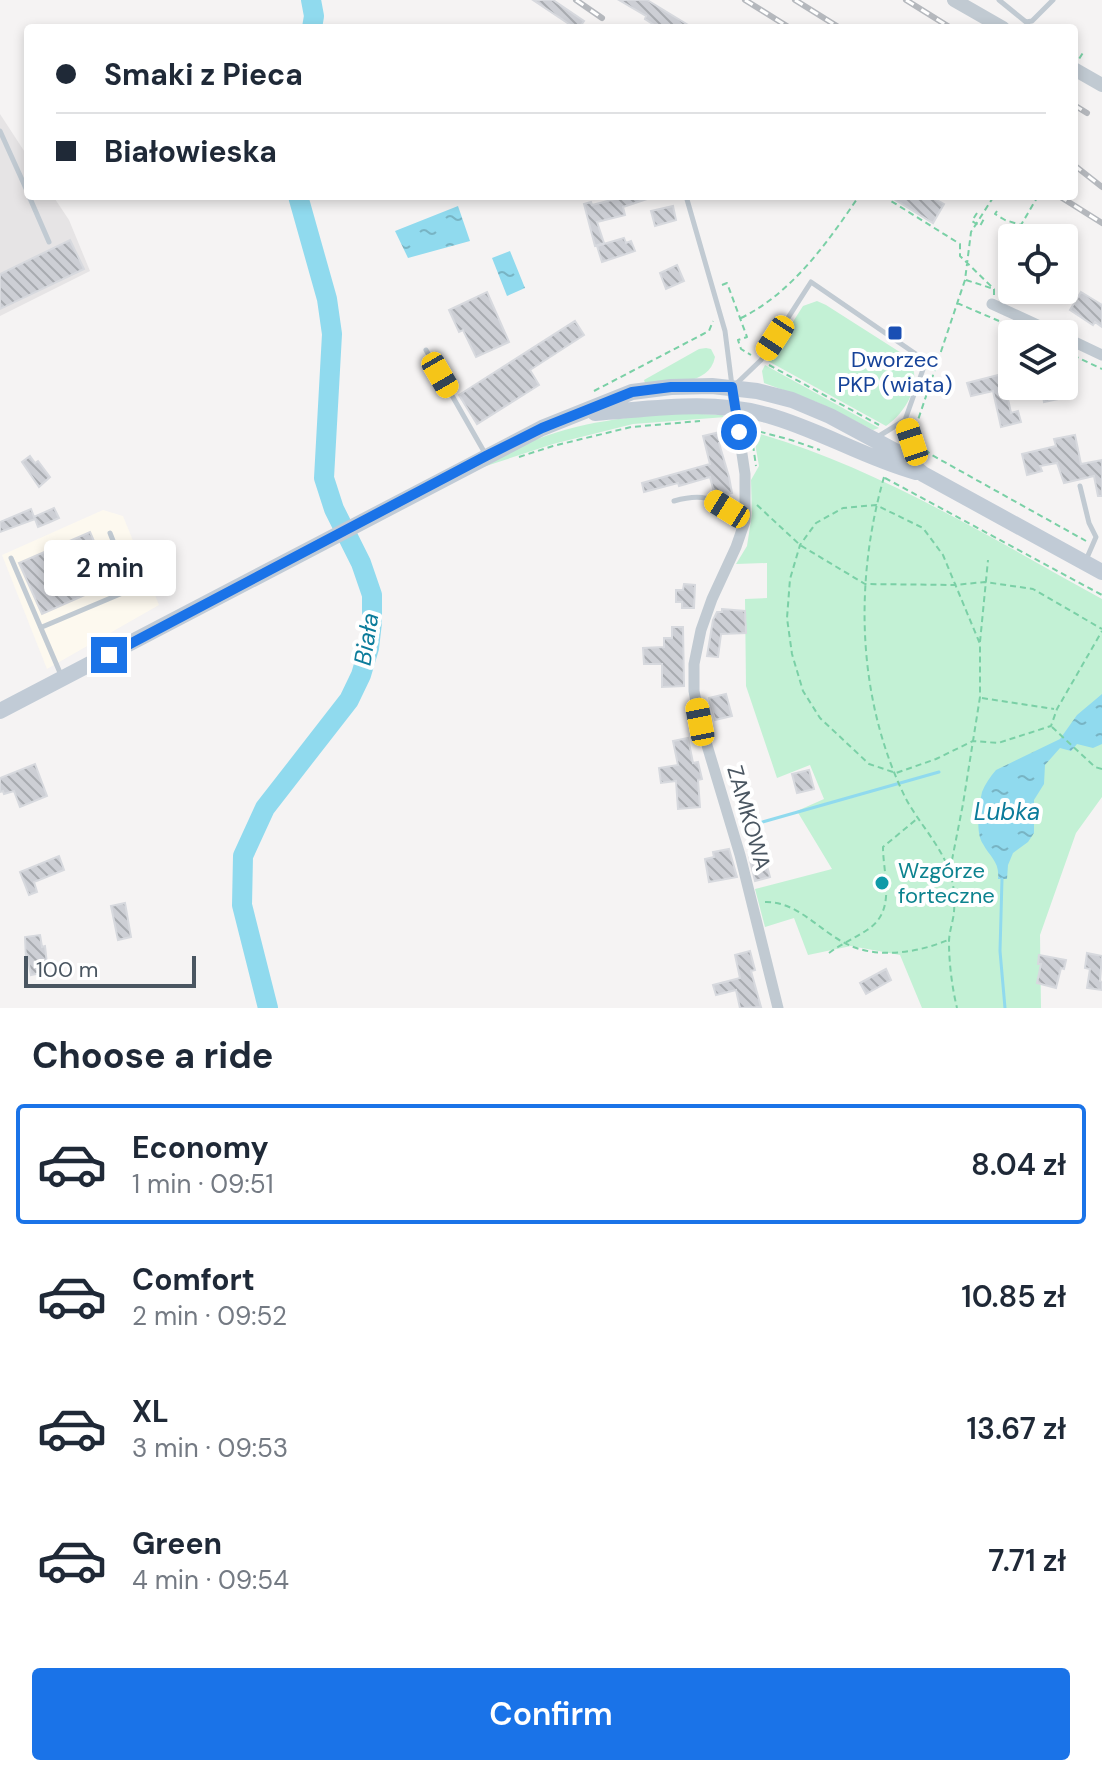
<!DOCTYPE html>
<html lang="en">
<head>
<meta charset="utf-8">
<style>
	:root { --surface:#fff; --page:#f2f2f3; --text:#1f2937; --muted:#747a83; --line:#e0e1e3; --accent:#1a73e8 }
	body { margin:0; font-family:"DM Sans",sans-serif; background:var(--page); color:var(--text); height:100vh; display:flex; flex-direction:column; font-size:30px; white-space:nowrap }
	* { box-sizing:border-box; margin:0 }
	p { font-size:26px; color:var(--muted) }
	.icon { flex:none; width:44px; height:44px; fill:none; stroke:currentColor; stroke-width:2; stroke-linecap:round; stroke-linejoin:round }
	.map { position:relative; height:1008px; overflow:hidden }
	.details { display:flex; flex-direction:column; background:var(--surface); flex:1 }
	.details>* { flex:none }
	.guide { position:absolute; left:24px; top:24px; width:1054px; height:176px; border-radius:8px; box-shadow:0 4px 12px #0003; display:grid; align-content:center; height:176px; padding:0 32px; background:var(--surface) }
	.tools { position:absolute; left:998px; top:224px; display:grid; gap:16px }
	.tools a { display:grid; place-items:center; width:80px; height:80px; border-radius:8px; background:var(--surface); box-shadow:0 4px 12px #0003; font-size:40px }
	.scale { position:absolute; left:24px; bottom:20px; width:172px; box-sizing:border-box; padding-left:8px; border:4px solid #4a5661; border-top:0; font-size:22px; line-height:28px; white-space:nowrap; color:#4a5661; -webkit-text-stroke:6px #fff; paint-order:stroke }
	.end { position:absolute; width:36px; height:36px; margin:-18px; border:10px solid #1a73e8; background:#fff; box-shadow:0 0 0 4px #fff }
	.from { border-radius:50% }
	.bubble { position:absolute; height:56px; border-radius:8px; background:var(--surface); box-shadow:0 4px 12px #0003; font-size:26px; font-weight:600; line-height:56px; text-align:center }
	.car { position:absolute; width:24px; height:48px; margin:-24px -12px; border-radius:10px; box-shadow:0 0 6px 2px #0007; background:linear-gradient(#f5c518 24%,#345 0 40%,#f5c518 0 76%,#345 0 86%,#f5c518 0) }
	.guide b { display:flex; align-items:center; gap:28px; height:76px; font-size:30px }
	.guide b+b { border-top:2px solid var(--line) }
	.guide i { width:20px; height:20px; background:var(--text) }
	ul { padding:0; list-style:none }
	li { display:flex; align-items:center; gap:24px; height:120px; margin:0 16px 12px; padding:0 16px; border:4px solid transparent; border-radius:8px }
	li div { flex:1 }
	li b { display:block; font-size:30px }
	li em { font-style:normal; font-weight:600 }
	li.selected { border-color:var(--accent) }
	li>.icon { width:72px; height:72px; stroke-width:1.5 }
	h2 { padding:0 32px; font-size:36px; line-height:96px }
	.primary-button { display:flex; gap:16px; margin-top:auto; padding:16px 32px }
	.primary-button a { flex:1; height:92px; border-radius:8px; background:var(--accent); color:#fff; font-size:32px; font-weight:600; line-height:92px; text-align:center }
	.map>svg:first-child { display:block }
</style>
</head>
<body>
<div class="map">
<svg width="1102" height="1008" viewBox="0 0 1102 1008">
	<defs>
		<pattern id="water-ripples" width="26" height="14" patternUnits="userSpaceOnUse" patternTransform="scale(2)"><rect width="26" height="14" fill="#90daee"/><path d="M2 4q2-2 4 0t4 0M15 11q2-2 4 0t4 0" fill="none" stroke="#78b4c4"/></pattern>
		<pattern id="building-back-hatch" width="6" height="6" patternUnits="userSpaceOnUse" patternTransform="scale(2)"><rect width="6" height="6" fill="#cdcfd5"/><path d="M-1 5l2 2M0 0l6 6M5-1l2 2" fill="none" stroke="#a8abb0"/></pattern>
	</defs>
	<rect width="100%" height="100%" fill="#f5f3f3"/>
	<path fill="#fdf9ef" d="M 103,510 L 123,516 L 159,605 L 47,669 L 2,555 Z"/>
	<path fill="#e6e4e5" d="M 0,114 L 28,157 L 28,196 L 53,196 L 69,220 L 90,271 L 0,316 Z"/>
	<path fill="#c3f1d5" d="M 817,301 L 826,305 L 906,356 C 926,378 907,412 886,426 L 768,361 L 803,306 Z
		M 706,348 L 711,349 L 715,357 C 709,387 669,382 645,383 L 644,380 L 699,349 Z
		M 765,365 L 879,428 L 873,430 L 819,403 L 764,383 L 762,371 Z
		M 682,413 L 722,415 L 726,417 L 633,424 L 553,444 L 480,468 C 496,459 513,450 530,442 C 577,422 632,416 682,413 Z
		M 753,432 C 877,467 989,537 1102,599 L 1102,797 L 1076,833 L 1040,935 L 1041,1008 L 922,1008 L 900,955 L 851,946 L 808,955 L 794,918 L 765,927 L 755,889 L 832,869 L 797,811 L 824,799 L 810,765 L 777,778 L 746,686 L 745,599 L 767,598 L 767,563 L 736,564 L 747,546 L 752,514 L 751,480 L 759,466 Z"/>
	<path fill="url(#water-ripples)" d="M 458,206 L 470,241 L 408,258 L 395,231 Z
		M 510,251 L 525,288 L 507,296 L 492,258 Z
		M 1102,694 L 1102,744 L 1093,748 L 1077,744 L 1071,751 L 1060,748 L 1045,765 L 1044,784 L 1034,800 L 1034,833 L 1028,842 L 1013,853 L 1008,865 L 1007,879 L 998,879 C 1000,862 990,857 983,844 C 975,832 979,806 982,792 C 985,784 990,777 996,770 L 1060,739 L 1077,715 Z"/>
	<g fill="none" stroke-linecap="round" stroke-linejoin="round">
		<path stroke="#90daee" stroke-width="3" d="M 752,825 L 939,772
			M 1002,879 L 1000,951 L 1005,1008"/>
		<path stroke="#90daee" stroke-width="20" d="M 311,0 L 314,16 L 312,28
			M 268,1008 L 242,905 L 243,856 L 265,808 L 349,700 L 361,675 L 369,648 L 372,622 L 372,595 L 361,563 L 334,509 L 324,478 L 332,334 L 327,299 L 298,196"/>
	</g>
	<path fill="url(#building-back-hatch)" stroke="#d7d9de" stroke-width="2" d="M 533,0 L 553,0 L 584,21 L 579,28 L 575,28 Z
		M 619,0 L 647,0 L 693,28 L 659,28 L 645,19 L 646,16 Z
		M 627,196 L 650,196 L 650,198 L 623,207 L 625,215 L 597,222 L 604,243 L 595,246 L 584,204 L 591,202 L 592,205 Z
		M 889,196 L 930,196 L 944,204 L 933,223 Z
		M 673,206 L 676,220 L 655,226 L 651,211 Z
		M 624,238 L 626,243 L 631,241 L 635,251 L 602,262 L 597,246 Z
		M 70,240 L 84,269 L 0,309 L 0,274 Z
		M 677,265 L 684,281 L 666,289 L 660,273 Z
		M 487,292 L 509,342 L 476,357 L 463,330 L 459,332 L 449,310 Z
		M 1081,292 L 1102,305 L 1102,327 L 1095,322 L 1093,325 L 1070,310 Z
		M 575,321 L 584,335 L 530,370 L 539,385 L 477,424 L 459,395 Z
		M 1012,363 L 1012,384 L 1005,385 L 1011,413 L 1018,411 L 1021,422 L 1001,427 L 993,391 L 971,396 L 967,383 L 1002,374 L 1000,366 Z
		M 1041,386 L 1066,386 L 1068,397 L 1044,402 Z
		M 720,432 L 723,442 L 719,443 L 729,477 L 732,493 L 715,496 L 710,477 L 679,486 L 678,483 L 644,492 L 642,483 L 710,464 L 703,436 Z
		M 1075,435 L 1081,464 L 1102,460 L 1102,496 L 1098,496 L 1094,476 L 1064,483 L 1057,463 L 1040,466 L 1042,471 L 1027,475 L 1022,454 L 1056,446 L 1054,439 Z
		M 30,456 L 35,463 L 38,461 L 50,477 L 39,487 L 22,462 Z
		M 54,508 L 59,518 L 50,522 L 38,527 L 35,519 L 0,532 L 0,522 L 31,509 L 34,517 Z
		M 90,532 L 112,583 L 42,614 L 19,563 Z
		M 684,584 L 695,585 L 694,608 L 682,608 L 682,602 L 676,602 L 676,590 L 683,590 Z
		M 722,609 L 745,611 L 746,633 L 721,634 L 718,657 L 707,656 L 713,620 L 717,612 L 722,612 Z
		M 672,627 L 683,627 L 684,686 L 662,687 L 662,664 L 644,664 L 643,648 L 664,647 L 664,638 L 672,638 Z
		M 726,694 L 732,716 L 715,720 L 709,698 Z
		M 688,738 L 693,763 L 698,762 L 702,779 L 698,780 L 700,807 L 678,809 L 676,781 L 661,783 L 659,768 L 678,765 L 673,741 Z
		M 35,764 L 47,796 L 20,807 L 14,791 L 4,794 L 3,791 L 0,792 L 0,778 Z
		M 809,770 L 814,789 L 797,793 L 792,774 Z
		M 762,848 L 770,877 L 755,881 L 748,852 Z
		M 729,849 L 737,877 L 709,882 L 705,859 L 714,857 L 713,852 Z
		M 59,856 L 64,870 L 34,882 L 37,892 L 29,895 L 20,872 Z
		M 125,903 L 131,937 L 118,940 L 111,906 Z
		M 40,935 L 42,947 L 45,946 L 47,964 L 45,964 L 46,972 L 31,975 L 28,960 L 26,960 L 25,937 Z
		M 750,951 L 755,970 L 751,971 L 761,1007 L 740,1008 L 736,990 L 716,995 L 713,985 L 740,978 L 735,955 Z
		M 1087,953 L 1102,956 L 1100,981 L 1102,982 L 1102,990 L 1087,988 L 1090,969 L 1085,968 Z
		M 1039,955 L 1066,960 L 1064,969 L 1061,968 L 1056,988 L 1037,983 L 1041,964 L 1038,964 Z
		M 886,969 L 891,980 L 866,994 L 860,983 Z"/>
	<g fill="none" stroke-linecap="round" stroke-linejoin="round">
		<path stroke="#7ad0a6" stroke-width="2" stroke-dasharray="6 4" stroke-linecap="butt" d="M 883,196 L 960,244 L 960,256 L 994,289 L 994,295
			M 997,211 L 995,214 L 1005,220 L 1021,225 L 1038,196
			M 977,213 L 972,221 L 980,226 L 985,217
			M 966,280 L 994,289
			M 722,285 L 727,283 L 747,337 L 738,340 L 741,349 L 751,355
			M 957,303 L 999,321
			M 741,318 C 792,293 828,242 859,196
			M 1064,351 L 1102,369
			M 769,365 L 879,425
			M 594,391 L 709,331 L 713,321
			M 918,428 L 917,423 L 965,280 L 971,232 L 994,196
			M 750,429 L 791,440 L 820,450
			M 753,445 L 756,466
			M 925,449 L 930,454 L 1086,541
			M 519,457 L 553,446 L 631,427 L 700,421
			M 884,477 C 854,582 857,698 905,797 C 918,822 939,843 949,870 C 954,883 955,898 954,912 C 953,922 949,932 949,942 C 949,963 952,987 957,1008
			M 885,478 L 1102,595
			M 757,505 L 800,545 L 865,584 L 955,585 L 985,582 L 1033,589 L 1102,629
			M 980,642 L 988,560
			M 982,698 L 1054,709
			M 1052,727 L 1095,767 L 1102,769
			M 950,870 L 963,804 L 973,741 L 980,697 L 980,644 L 943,555 L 923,528 L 876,505 L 843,508 L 816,523 L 800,545 L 790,579 L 787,618 L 792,654 L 803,691 L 820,718 L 869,764 L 896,773 L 936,759 L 973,741 L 998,743 L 1051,726 L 1057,709 L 1102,631
			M 765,902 C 796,901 818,929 843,942 C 874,960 917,953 948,940
			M 829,953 C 841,944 855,938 867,930 C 897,911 883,875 883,847 L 918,818"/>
		<path stroke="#c1cad2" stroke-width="5" d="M 999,0 L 1026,22 L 1032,21 L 1053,0
			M 559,27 L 560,28
			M 0,131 L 28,193
			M 29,196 L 49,242
			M 686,196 L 725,331 L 732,386
			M 426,350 L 486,455
			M 735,385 L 761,360 L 811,282 L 926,361 L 905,420 L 920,465
			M 879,436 L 905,420
			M 1080,486 L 1089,523 L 1096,537 L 1086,560
			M 674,501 C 710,491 715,502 745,521
			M 11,558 L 61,675
			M 42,627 L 132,589 L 110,533"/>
		<path stroke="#c1cad2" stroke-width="11" d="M 992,304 L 1057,334
			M 1064,337 L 1102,355
			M 732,387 L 745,474 L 745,521 L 736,547 L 712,599 L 701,630 L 694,664 L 694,691 L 700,722 L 740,855 L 778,1008"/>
		<path stroke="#c1cad2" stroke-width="14" d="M 954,0 L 1003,28
			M 1074,69 L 1102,85"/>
		<path stroke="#c1cbd6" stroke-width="16" d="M 595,413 C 652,409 710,399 767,415 C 818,429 865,458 916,472
			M 0,711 L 542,428 L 632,392 L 671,387 L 712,386 L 757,391 L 792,400 L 830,416 L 897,452 L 923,474 L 1102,572"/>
		<defs>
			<path id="rail" d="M 576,0 L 602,18
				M 745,0 L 790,28
				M 795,0 L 840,28
				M 906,0 L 951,28
				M 1074,105 L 1087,113
				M 1074,165 L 1102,187
				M 1059,196 L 1102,223"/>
		</defs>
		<use href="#rail" stroke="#b5b8bd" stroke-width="6"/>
		<use href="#rail" stroke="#fff" stroke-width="3" stroke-dasharray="9" stroke-linecap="butt"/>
		<path stroke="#7ad0a6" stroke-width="2" stroke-dasharray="6 4" stroke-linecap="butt" d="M 1074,67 L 1084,51"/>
	</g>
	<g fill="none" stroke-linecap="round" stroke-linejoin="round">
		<path stroke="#1a73e8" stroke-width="10" d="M 109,655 L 486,456 L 542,428 L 632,392 L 671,387 L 732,387 L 739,432"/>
	</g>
	<rect fill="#1a4fb4" stroke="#fff" stroke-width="3" x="887" y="325" width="16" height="16" rx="4"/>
	<circle fill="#0f9aa8" stroke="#fff" stroke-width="3" cx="882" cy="883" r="8"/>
	<g text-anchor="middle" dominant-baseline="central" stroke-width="8" stroke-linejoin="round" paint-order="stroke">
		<g font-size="22" fill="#164399" stroke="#fff">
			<text x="895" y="359">Dworzec<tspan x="895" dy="25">PKP (wiata)</tspan></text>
		</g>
		<g font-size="22" fill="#4a5661" stroke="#fff">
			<text transform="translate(749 818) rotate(74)">ZAMKOWA</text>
		</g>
		<g font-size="22" fill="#0d838f" stroke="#fff" text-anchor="start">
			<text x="898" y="870">Wzgórze<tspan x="898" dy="25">forteczne</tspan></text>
		</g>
		<g font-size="24" font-style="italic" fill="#0c7c9b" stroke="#fff">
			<text transform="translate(366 639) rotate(-81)">Biała</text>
			<text x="1007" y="811">Lubka</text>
		</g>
	</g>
</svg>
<div class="tools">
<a><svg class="icon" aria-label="locate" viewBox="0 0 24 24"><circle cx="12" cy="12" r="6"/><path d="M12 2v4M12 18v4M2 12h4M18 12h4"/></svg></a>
<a><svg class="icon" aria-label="layers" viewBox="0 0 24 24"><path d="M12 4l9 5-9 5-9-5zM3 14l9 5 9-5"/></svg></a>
</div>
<div class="scale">100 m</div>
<i class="end from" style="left:739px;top:432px"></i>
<i class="end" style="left:109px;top:655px"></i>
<div class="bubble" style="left:44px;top:540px;width:132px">2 min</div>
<i class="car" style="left:775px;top:338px;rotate:213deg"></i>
<i class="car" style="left:440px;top:375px;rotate:150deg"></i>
<i class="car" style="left:912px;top:442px;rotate:342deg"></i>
<i class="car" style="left:727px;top:509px;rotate:302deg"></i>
<i class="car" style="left:700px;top:722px;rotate:349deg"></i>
<div class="guide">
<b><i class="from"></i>Smaki z Pieca</b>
<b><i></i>Białowieska</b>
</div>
</div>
<section class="details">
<h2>Choose a ride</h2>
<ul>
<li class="selected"><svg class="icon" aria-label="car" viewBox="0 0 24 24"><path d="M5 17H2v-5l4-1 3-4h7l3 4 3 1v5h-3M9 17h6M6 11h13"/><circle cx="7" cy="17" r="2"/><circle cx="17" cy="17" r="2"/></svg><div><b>Economy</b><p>1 min · 09:51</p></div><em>8.04 zł</em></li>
<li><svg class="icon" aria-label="car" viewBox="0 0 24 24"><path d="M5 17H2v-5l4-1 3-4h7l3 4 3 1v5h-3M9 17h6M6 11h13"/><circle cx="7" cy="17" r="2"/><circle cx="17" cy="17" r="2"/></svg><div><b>Comfort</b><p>2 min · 09:52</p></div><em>10.85 zł</em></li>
<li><svg class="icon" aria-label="car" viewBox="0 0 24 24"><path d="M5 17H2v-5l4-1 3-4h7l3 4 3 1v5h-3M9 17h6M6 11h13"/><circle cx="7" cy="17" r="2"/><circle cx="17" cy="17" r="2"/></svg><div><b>XL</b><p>3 min · 09:53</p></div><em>13.67 zł</em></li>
<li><svg class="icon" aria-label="car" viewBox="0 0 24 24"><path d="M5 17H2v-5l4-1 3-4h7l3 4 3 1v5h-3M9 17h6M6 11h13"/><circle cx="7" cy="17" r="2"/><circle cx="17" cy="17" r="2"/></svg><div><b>Green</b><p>4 min · 09:54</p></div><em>7.71 zł</em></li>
</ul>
<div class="primary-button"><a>Confirm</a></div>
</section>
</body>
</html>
